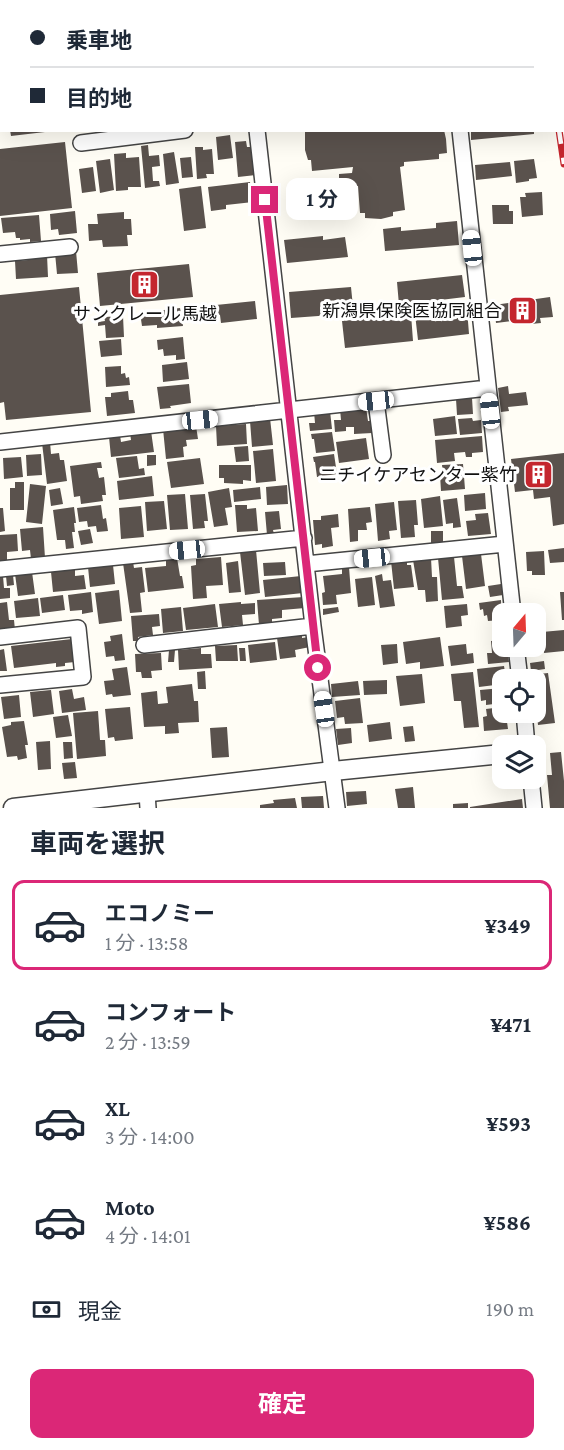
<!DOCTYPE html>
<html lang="ja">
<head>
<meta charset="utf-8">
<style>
	:root { --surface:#fff; --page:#f6f6f7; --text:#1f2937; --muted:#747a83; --line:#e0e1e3; --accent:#db2777 }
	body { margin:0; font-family:"Crimson Pro","Noto Sans JP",serif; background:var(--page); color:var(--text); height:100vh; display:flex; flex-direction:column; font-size:22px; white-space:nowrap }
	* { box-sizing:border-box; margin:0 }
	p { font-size:20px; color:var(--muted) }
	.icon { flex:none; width:33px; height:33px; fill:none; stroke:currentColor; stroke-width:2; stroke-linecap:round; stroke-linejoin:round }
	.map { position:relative; height:808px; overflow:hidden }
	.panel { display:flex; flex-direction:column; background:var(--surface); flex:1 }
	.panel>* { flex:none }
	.banner { position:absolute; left:0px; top:0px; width:564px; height:132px; box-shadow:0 6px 24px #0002; display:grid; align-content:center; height:132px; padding:0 30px; background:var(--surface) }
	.needle { width:39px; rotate:19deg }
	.controls { position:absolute; left:492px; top:603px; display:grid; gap:12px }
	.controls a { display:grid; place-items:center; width:54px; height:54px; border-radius:12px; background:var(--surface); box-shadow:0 6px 24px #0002; font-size:30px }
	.end { position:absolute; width:27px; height:27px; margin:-14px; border:8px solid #db2777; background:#fff; box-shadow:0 0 0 3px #fff }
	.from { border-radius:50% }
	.bubble { position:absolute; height:42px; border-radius:12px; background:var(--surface); box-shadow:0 6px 24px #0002; font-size:20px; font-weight:700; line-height:42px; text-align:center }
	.car { position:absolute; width:18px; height:36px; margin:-18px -9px; border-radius:8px; box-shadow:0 0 4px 2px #0007; background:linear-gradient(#fff 24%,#345 0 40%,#fff 0 76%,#345 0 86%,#fff 0) }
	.banner b { display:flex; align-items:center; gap:21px; height:57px; font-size:22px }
	.banner b+b { border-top:2px solid var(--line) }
	.banner i { width:15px; height:15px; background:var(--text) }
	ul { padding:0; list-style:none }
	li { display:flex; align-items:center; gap:18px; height:90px; margin:0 12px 9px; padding:0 18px; border:3px solid transparent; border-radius:12px }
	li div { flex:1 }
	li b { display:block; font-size:22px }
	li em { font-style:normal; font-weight:700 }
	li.current { border-color:var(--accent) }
	li>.icon { width:54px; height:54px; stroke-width:1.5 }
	h2 { padding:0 30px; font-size:27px; line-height:72px }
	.pay { display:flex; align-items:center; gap:15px; height:66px; padding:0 30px; font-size:22px }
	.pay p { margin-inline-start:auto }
	.cta { display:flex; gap:12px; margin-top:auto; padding:12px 30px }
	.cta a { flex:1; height:69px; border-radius:12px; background:var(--accent); color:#fff; font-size:24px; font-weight:700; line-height:69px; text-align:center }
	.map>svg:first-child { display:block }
</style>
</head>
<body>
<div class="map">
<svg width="564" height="808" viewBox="0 0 564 808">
	<rect width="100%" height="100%" fill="#fffdf5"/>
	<path fill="#5a524d" d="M 10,130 L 45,130 L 45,132 L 11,136 Z
		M 305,130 L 444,130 L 446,139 L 447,153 L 439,154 L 439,159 L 404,162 L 404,166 L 400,167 L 405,210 L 393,212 L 393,216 L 381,219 L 365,218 L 365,213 L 360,213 L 358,186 L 339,185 L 339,174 L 352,173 L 353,167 L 312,171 L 311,160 L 308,160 L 305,150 Z
		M 471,130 L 534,130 L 534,134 L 471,140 Z
		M 230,135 L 233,158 L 218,160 L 216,137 Z
		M 246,141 L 247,147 L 253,147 L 256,175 L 238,177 L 235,142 Z
		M 65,142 L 72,208 L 0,216 L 0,149 Z
		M 148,145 L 149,156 L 159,155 L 160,166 L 152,167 L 153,181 L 159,181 L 160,186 L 145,188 L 141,146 Z
		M 195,147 L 203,147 L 203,150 L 212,149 L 214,174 L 206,174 L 207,178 L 197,179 Z
		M 174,152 L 179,183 L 166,185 L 163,154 Z
		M 126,153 L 126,158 L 139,157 L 141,187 L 128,187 L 128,190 L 116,191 L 114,154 Z
		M 191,157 L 193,177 L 182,178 L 180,158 Z
		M 110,159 L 114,190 L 100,193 L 96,161 Z
		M 534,159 L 537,178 L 529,179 L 529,181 L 516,183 L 514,161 Z
		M 510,162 L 512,176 L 476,180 L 475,165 Z
		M 93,167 L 96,191 L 82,193 L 79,169 Z
		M 250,182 L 253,202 L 226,205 L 226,209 L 211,211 L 208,187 Z
		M 201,186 L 206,228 L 184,231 L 179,189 Z
		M 542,192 L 543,215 L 522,217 L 520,197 L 526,197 L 525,193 Z
		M 492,205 L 509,205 L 509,211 L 513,211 L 513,224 L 493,224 Z
		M 75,211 L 77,233 L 59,235 L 58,229 L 51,230 L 50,214 Z
		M 124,212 L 124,219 L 131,219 L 132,235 L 127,235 L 128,246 L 103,247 L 102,240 L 89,241 L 88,224 L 98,224 L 97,214 Z
		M 39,215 L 41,241 L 30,242 L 30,239 L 20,240 L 20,238 L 16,238 L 15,232 L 3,233 L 1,218 Z
		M 457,221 L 459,245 L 385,251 L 383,229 L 401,227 L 401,231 L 436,228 L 436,223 Z
		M 323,236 L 323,240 L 345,237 L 348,257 L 287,263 L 284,240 Z
		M 76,251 L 78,273 L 57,274 L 55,253 Z
		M 47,255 L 48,277 L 16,279 L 15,261 L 28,260 L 28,257 Z
		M 189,264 L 193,297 L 100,306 L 97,273 Z
		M 462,275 L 465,297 L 399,305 L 397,282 Z
		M 79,287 L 91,412 L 6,420 L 4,402 L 0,403 L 0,295 Z
		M 351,287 L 353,307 L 332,308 L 332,315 L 291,318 L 289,292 Z
		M 550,297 L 553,317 L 540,318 L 541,323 L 531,324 L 530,321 L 520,322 L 520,320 L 496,323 L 494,305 Z
		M 255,301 L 257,319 L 221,323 L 220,315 L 217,315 L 216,305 Z
		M 180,308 L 183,326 L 157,328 L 157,325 L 142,326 L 140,313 Z
		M 467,309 L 469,334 L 418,340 L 415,314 Z
		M 411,314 L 413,341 L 345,348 L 342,321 Z
		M 123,316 L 124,337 L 106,338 L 105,325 L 98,326 L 98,322 L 105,321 L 104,317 Z
		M 183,337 L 185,359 L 176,360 L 176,355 L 164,356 L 163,349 L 158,350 L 157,340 Z
		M 121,339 L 122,355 L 101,357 L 99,341 Z
		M 187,362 L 189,379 L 163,382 L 162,365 Z
		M 121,366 L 121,374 L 125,373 L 126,378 L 129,377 L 130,385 L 106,387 L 105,367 Z
		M 189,384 L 191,403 L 170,406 L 171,408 L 160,409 L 157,387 Z
		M 508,386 L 509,394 L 526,392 L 528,405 L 508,407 L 509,411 L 501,412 L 498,388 Z
		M 128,391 L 129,400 L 133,400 L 135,413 L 107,416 L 105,397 L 111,397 L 111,393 Z
		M 472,398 L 473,414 L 457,415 L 456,399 Z
		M 366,407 L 368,421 L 370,421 L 372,433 L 354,434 L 354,427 L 346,427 L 346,431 L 335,432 L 334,420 L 341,420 L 340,409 Z
		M 330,411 L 332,429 L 310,431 L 309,423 L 315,423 L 314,412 Z
		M 455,416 L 457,434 L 435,436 L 433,419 Z
		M 270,418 L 273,445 L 252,447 L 250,421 Z
		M 472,418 L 473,421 L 481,420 L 482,433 L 460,435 L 458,419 Z
		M 246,424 L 247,444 L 217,446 L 216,426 Z
		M 196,426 L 198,439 L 186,440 L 187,446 L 183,447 L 184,457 L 166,459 L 163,429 Z
		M 151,431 L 154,452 L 111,457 L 109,437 L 120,435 L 121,442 L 131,440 L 130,433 Z
		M 332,432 L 335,451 L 316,453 L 314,439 L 312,439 L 311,434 Z
		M 482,436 L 483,452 L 472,453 L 472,457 L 466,457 L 465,452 L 454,453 L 455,461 L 437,463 L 435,440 Z
		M 366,438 L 369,459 L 339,463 L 336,442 Z
		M 50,442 L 51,454 L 59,453 L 60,460 L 64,460 L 67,481 L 47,484 L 42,443 Z
		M 248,446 L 249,461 L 236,462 L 234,447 Z
		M 273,449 L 276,481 L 256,483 L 253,451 Z
		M 564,453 L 564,524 L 553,526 L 550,497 L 534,499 L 533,490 L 515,492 L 511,459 Z
		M 41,454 L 42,475 L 27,476 L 26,455 Z
		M 334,454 L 337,474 L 317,477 L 315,462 L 314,462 L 313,457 Z
		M 147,455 L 156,455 L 156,465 L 147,466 Z
		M 137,456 L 139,469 L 144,468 L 145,475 L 119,478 L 116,458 Z
		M 21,457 L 23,477 L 4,479 L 3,458 Z
		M 200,458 L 204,484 L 171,488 L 167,462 Z
		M 101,462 L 102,468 L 97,468 L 99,478 L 104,477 L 106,495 L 102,495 L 103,501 L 81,504 L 80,496 L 74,497 L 70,466 Z
		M 463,464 L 465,489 L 441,491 L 440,475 L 443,474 L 442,465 Z
		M 219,465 L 251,465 L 251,481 L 243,480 L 243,484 L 224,483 L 224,478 L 219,478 Z
		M 152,476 L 154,496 L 119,500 L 117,481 Z
		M 15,482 L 24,482 L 24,510 L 10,510 L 10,488 L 15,488 Z
		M 30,484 L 46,486 L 42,524 L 26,522 Z
		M 287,485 L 288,504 L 267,505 L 266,487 Z
		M 260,487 L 261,499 L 234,502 L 233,490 Z
		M 60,488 L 63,504 L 51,506 L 49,490 Z
		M 229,488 L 232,507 L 225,508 L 228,525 L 214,527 L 208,492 Z
		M 485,493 L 486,509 L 465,511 L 464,495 Z
		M 185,494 L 188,529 L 170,530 L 167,495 Z
		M 205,494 L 208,521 L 204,521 L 205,528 L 193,529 L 190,495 Z
		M 440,496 L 443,526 L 424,528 L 421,499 Z
		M 457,498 L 461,527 L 453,528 L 453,523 L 446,524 L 443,500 Z
		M 416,500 L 418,525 L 414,525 L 415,537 L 401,538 L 398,501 Z
		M 164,501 L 167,529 L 147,531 L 145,502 Z
		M 394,502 L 397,530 L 389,531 L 390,539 L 378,541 L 375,504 Z
		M 101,505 L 103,519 L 106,518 L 108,531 L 97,532 L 96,526 L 88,527 L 87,521 L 79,522 L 77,508 Z
		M 235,505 L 247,505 L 247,509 L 256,508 L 258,531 L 237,532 Z
		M 141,506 L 144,537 L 121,539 L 119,508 Z
		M 74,507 L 76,523 L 74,523 L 75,532 L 72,532 L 74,548 L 66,549 L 65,540 L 57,540 L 53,510 Z
		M 370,507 L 372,522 L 366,523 L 367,530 L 358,530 L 358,541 L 350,542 L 348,509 Z
		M 0,508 L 3,508 L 5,531 L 0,532 Z
		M 279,511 L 281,529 L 273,530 L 274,534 L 267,535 L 265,512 Z
		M 488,513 L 491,534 L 468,536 L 466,521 L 476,520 L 475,514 Z
		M 338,514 L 339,527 L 331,528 L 333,546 L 322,548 L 322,544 L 315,545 L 313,520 L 321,520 L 321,516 Z
		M 43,527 L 45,558 L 31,559 L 30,550 L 22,551 L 20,529 Z
		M 90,529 L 93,543 L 81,545 L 78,531 Z
		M 431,531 L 443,531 L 443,544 L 431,544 Z
		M 17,534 L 18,551 L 7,552 L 7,560 L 0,560 L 0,535 Z
		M 564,548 L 564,562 L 550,563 L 548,550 Z
		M 256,550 L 260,593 L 245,595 L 240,552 Z
		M 544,551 L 545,575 L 532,575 L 532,571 L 527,571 L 526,552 Z
		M 481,554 L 485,586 L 466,589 L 462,556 Z
		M 221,557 L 223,585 L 206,586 L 207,598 L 193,599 L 191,566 L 196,565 L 196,559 Z
		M 454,557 L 457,586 L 462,586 L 464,598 L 442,600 L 438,558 Z
		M 177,558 L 180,576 L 182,576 L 184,588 L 148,592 L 145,568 L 166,566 L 166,559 Z
		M 431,558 L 432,577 L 437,577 L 438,601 L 426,602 L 425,590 L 418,590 L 413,560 Z
		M 407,559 L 407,565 L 411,565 L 414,587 L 394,589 L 391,561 Z
		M 238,561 L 241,592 L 229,593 L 226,563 Z
		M 133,562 L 134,568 L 142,567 L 145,592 L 140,593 L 142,612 L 130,613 L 123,563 Z
		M 285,562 L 286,575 L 264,576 L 263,563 Z
		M 113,565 L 115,584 L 90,587 L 88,567 Z
		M 342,567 L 349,567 L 351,593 L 336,595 L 337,604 L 323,605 L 322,593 L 325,592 L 323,576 L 342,574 Z
		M 75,569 L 75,576 L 84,575 L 86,589 L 53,592 L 51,572 Z
		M 32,572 L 35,594 L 18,596 L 15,574 Z
		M 382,574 L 383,581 L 391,580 L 395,606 L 380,608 L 375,576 Z
		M 13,575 L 14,585 L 7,586 L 6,576 Z
		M 0,576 L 3,576 L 4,588 L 10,588 L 10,598 L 0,599 Z
		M 301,576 L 303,593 L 265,597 L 263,580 Z
		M 372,577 L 375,605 L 358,607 L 355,579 Z
		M 501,584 L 503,595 L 490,597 L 488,586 Z
		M 119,590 L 122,621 L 99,624 L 95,593 Z
		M 91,592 L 93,612 L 82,614 L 82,610 L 70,611 L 68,595 Z
		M 560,592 L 564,592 L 564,620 L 562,620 Z
		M 63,595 L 65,610 L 42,613 L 40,598 Z
		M 304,597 L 305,608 L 282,610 L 282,618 L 272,619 L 272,624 L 259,625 L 257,600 Z
		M 38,598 L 40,616 L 16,618 L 14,601 Z
		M 501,600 L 502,620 L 488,621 L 487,615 L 484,616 L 483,609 L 480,610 L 479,603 Z
		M 7,602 L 9,620 L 14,620 L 15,630 L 8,631 L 7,628 L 0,629 L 0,603 Z
		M 241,602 L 241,604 L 255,603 L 255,614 L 242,615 L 243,625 L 222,627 L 219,604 Z
		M 215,604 L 218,627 L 186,630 L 183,608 Z
		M 467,604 L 468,615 L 461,616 L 462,626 L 446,628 L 444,606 Z
		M 181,607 L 183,631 L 163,633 L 161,609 Z
		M 338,607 L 339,612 L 323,615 L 323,609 Z
		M 159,614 L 160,626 L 152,627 L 153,635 L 138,637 L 139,641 L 133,641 L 131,616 Z
		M 564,630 L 564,651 L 544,653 L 542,632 Z
		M 122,634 L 125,660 L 115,661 L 114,656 L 106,657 L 104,642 L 111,641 L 110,636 Z
		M 302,634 L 302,638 L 309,637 L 310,647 L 295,650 L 296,657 L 280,659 L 277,638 Z
		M 440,637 L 444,666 L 420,669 L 420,662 L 406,664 L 403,642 Z
		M 72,639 L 75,662 L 65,663 L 65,666 L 56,667 L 56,663 L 14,668 L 11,646 Z
		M 502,640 L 502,646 L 507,646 L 509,662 L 488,664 L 487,653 L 492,653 L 491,641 Z
		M 275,642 L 277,660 L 250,663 L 248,645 Z
		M 397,644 L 398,663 L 383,665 L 381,645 Z
		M 466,644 L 467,654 L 473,653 L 474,663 L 451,666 L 448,646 Z
		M 237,645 L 238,661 L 216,661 L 215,646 Z
		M 201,648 L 201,654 L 211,654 L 212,668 L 179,670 L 178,650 Z
		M 239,648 L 245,648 L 246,661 L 240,661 Z
		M 4,649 L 7,671 L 0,671 L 0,650 Z
		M 169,650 L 175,650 L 174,662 L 168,662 Z
		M 161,653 L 162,670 L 151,671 L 152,678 L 142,678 L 141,672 L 136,672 L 135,654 Z
		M 544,661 L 545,669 L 531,671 L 530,663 Z
		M 504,666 L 506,678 L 494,679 L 495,685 L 479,687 L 477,669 Z
		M 127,667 L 131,695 L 113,697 L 112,694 L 106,695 L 104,681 L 114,680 L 112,669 Z
		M 205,671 L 206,689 L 198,689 L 197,672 Z
		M 473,672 L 479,727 L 464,728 L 461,701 L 454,701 L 451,674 Z
		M 548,673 L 555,723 L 538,725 L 536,707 L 536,680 L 532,680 L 531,675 Z
		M 422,674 L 425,703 L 400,706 L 396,676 Z
		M 387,680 L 387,694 L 364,695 L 363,681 Z
		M 358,681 L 360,695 L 332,697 L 331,684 Z
		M 192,684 L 194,701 L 198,701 L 199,722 L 178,723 L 179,733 L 165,734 L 165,726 L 144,727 L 141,693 L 157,691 L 158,704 L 168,703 L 166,687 Z
		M 502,688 L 502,703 L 486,705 L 486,700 L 481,701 L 480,690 Z
		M 72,689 L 74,699 L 84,697 L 86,710 L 62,713 L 59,691 Z
		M 51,690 L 54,714 L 33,717 L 30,692 Z
		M 19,695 L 21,717 L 4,719 L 1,697 Z
		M 360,698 L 363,723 L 345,724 L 344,717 L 337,718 L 335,701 Z
		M 130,707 L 133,739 L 115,741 L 114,737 L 108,738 L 105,709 Z
		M 502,707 L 502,712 L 516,712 L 517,721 L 507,722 L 508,729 L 484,731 L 483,717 L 487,716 L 486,709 Z
		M 98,711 L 100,740 L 105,740 L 106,756 L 77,759 L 73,713 Z
		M 68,715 L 72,736 L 56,738 L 53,717 Z
		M 24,721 L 28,745 L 25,745 L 27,758 L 18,760 L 17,756 L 7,757 L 2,727 L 11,725 L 11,722 Z
		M 390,722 L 392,739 L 369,742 L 367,725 Z
		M 413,726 L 415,741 L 405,742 L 403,727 Z
		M 227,727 L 229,757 L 212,758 L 210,728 Z
		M 351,728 L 352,743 L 338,745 L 336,729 Z
		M 50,741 L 51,769 L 38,770 L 36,742 Z
		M 63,742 L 72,742 L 73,758 L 64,759 Z
		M 561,752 L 564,781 L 564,808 L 550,808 L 547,775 L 552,775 L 550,753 Z
		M 75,762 L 77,778 L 64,779 L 62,763 Z
		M 413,787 L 415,808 L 398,808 L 395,789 Z
		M 366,791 L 367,804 L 347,806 L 346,792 Z
		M 323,796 L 324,808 L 302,808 L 301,797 Z
		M 295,798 L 297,808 L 260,808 L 260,805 L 274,803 L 273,800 Z
		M 522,799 L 523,808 L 470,808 L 470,807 Z
		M 468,803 L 468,808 L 453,808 L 453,804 Z"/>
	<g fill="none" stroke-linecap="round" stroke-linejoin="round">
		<defs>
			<path id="minor" d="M 242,0 L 242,2
				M 446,0 L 446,2
				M 49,2 L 61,0
				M 0,7 L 2,7
				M 257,130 L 313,626 L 337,808
				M 460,130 L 513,614
				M 81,143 L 185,130
				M 0,254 L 70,247
				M 376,401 L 383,455
				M 0,442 L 488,388
				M 306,564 L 505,544
				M 0,569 L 304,538
				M 0,637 L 78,628 L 83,677 L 0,685
				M 144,645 L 313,626
				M 516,646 L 520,680
				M 524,712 L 527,746
				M 531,778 L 534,808
				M 147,793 L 148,808"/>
			<path id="tertiary" d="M 13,808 L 333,771 L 502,754"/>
		</defs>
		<use href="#minor" stroke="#444" stroke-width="18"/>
		<use href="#tertiary" stroke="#444" stroke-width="21"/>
		<use href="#minor" stroke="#fff" stroke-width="15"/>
		<use href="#tertiary" stroke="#fff" stroke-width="18"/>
		<defs>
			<path id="rail" d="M 537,0 L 538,2
				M 549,0 L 549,2
				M 560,0 L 561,2
				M 562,13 L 564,21
				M 562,78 L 564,87
				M 559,130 L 564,164"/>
		</defs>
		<use href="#rail" stroke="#c4262e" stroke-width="7"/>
		<use href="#rail" stroke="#fff" stroke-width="4.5" stroke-dasharray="14" stroke-linecap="butt"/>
	</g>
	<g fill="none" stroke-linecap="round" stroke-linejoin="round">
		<path stroke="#db2777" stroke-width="8" d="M 265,200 L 318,668"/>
	</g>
	<defs>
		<symbol id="building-square" viewBox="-11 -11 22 22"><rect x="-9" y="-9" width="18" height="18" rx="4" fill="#c4262e" stroke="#fff"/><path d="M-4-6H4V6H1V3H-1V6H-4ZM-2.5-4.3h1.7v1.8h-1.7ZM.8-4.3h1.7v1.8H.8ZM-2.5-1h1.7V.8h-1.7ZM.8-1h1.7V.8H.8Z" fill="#fff"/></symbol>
	</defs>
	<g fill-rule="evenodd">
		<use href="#building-square" x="128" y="268" width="33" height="33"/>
		<use href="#building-square" x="506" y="294" width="33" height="33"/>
		<use href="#building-square" x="522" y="458" width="33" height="33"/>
	</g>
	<g text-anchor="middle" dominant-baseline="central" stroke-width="6" stroke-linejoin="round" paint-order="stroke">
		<g font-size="18" fill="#111" stroke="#fff" text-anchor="end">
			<text x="502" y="311">新潟県保険医協同組合</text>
			<text x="145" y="314" text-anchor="middle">サンクレール馬越</text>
			<text x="517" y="475">ニチイケアセンター紫竹</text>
		</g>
	</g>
</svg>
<div class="controls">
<a><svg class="needle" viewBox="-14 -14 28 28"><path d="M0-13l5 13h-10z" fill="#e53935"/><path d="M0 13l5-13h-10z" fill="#747a83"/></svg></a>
<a><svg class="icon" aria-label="locate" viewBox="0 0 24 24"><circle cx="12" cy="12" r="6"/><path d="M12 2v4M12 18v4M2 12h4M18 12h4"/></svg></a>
<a><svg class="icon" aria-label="layers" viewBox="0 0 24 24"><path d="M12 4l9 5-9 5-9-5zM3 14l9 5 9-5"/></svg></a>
</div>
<i class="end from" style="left:318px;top:668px"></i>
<i class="end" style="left:265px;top:200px"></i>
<div class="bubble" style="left:286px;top:178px;width:72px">1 分</div>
<i class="car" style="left:472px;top:248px;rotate:354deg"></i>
<i class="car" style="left:376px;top:401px;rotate:264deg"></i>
<i class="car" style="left:490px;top:411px;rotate:353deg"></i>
<i class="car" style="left:200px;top:420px;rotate:84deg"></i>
<i class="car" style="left:187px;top:550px;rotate:264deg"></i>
<i class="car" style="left:372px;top:558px;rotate:264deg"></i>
<i class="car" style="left:324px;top:709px;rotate:352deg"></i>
<div class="banner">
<b><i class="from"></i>乗車地</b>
<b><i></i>目的地</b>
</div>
</div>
<section class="panel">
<h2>車両を選択</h2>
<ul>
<li class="current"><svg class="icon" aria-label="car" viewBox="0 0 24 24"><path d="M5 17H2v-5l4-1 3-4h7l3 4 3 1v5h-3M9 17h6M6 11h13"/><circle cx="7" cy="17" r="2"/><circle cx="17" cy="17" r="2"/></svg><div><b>エコノミー</b><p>1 分 · 13:58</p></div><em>¥349</em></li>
<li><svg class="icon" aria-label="car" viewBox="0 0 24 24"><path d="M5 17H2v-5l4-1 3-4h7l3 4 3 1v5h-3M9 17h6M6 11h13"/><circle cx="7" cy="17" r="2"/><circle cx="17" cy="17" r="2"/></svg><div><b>コンフォート</b><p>2 分 · 13:59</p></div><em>¥471</em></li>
<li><svg class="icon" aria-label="car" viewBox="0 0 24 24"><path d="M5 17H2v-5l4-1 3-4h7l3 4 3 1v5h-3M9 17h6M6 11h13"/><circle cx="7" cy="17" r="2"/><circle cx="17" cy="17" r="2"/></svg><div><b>XL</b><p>3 分 · 14:00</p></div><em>¥593</em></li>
<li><svg class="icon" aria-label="car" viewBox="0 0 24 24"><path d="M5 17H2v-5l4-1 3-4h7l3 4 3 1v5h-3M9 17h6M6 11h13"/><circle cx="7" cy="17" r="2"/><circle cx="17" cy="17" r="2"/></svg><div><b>Moto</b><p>4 分 · 14:01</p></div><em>¥586</em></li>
</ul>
<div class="pay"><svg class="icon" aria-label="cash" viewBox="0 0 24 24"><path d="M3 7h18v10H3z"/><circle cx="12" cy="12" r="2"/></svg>現金<p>190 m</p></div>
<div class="cta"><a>確定</a></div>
</section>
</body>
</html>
